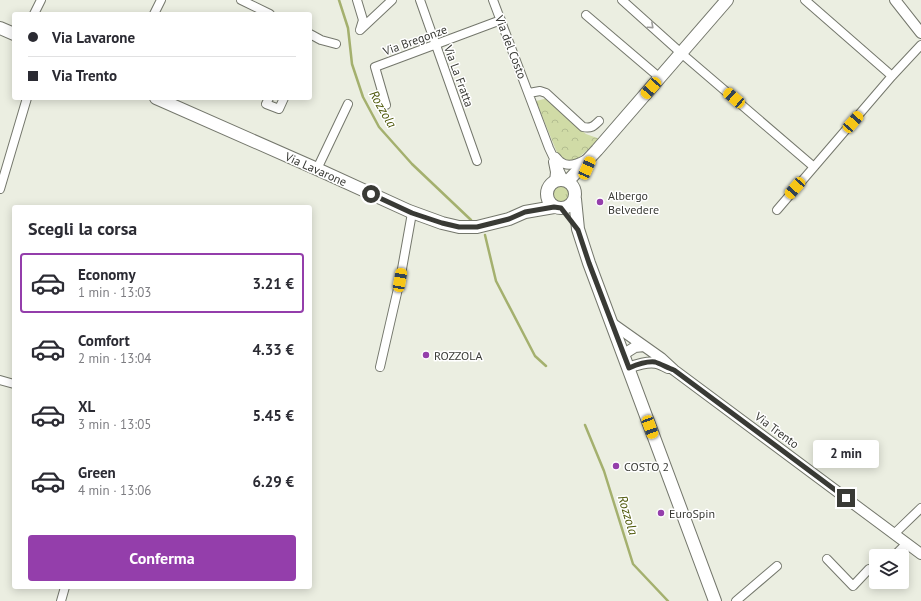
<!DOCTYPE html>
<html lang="it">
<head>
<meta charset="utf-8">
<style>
	:root { --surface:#fff; --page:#f7f7f7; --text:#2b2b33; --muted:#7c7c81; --line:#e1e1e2; --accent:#943eab }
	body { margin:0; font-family:"PT Sans",sans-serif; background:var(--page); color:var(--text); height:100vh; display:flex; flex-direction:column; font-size:15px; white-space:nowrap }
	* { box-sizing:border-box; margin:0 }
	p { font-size:13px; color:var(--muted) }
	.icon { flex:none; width:22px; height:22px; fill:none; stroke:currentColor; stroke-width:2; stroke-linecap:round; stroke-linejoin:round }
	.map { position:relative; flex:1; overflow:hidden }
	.side { position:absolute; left:12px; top:205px; width:300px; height:384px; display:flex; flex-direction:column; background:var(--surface); border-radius:4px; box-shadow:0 2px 10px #0003 }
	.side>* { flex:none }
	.banner { position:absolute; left:12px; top:12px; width:300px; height:88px; border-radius:4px; box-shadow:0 2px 10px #0003; display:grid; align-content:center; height:88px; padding:0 16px; background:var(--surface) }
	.tools { position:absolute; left:869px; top:549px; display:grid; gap:8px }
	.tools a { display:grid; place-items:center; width:40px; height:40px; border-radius:4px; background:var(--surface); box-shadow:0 2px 10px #0003; font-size:20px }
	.end { position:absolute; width:18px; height:18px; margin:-9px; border:5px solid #393a35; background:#fff; box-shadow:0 0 0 2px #fff }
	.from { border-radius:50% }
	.bubble { position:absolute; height:28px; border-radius:4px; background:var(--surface); box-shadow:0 2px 10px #0003; font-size:13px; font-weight:600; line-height:28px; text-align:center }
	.car { position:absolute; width:12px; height:24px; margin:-12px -6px; border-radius:5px; box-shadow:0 0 3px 1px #0007; background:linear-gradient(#f5c518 24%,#345 0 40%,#f5c518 0 76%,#345 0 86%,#f5c518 0) }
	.banner b { display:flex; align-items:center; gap:14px; height:38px; font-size:15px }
	.banner b+b { border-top:1px solid var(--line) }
	.banner i { width:10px; height:10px; background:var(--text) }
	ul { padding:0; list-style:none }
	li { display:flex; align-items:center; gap:12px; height:60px; margin:0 8px 6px; padding:0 8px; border:2px solid transparent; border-radius:4px }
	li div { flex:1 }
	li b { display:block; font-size:15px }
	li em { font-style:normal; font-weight:600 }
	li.current { border-color:var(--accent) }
	li>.icon { width:36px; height:36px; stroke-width:1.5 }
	h2 { padding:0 16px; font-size:18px; line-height:48px }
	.button { display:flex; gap:8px; margin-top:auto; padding:8px 16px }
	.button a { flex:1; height:46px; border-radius:4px; background:var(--accent); color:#fff; font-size:16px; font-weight:600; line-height:46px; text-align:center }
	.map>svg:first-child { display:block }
</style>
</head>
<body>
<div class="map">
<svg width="921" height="601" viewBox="0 0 921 601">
	<defs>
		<pattern id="grass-tufts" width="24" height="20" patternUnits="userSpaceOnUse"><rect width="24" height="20" fill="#d0dba6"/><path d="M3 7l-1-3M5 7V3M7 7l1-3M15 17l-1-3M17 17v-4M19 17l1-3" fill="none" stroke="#b3bd90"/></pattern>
		<pattern id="forest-crowns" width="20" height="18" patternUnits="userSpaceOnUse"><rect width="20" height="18" fill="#d0dba6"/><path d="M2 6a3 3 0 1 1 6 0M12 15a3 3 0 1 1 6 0" fill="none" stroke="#b3bd90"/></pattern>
	</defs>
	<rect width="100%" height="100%" fill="#ebeee1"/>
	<path fill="url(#grass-tufts)" d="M552 194a9 9 0 1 1 18 0a9 9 0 1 1-18 0Z"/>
	<path fill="url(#forest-crowns)" d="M 544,99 L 546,99 L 586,134 L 600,139 L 576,160 L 570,163 L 558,155 L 536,101 Z"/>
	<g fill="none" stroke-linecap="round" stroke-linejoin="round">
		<path stroke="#a4b06e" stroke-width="2.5" d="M 339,0 L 348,28 L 352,64 L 363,97 L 379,127 L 412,164 L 471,220
			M 485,235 L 496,281 L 535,356 L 546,366
			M 585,425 L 604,471 L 633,564 L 668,601"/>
		<defs>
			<path id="minor" d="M 241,0 L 270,14
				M 357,0 L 363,20 L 360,30
				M 420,0 L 477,161
				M 493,0 L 549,148 L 564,180
				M 622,0 L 681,53 L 814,167
				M 805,0 L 892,76
				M 34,14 L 41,0
				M 154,14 L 161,0
				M 586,15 L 660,78
				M 360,30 L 392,0
				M 310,34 L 321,40 L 336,44
				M 529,93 L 540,91 L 546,93 L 583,127 C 591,129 594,126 599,121
				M 269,98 L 266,104 L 279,109 L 284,98
				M 386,105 L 375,67 L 501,20
				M 556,157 C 558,159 559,161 561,162 C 568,168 579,163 586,159
				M 553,162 L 555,172 L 554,182
				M 317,169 L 348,104
				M 0,189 L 27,98
				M 777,210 L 892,76 L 921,45
				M 380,367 L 400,280 L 412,213
				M 0,380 L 14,384
				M 894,534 L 921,508
				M 894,556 L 906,544
				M 827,559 L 853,586 L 869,569 L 876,570
				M 61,601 L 65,587
				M 736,601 L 777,566"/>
			<path id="tertiary" d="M 895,0 L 921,33
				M 613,324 L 661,358 L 674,370 L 921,554
				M 624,354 L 635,347 L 644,346
				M 629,368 C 635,365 649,361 656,363 C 660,364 664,366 668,368"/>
			<path id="secondary" d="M 0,28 L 14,34
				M 156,98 L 317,169 L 409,211 L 442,223 L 459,227 L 477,227 L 509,219 L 525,212 L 554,207
				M547 194a14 14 0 1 1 28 0a14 14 0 1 1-28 0Z
				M 568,181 L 597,150 L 727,0
				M 575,199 L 578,229 L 589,263 L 715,601"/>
		</defs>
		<use href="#minor" stroke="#74776c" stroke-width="10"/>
		<use href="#tertiary" stroke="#74776c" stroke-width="12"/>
		<use href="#secondary" stroke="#74776c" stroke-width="14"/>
		<use href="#minor" stroke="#fff" stroke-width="8"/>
		<use href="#tertiary" stroke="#fff" stroke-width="10"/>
		<use href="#secondary" stroke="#fff" stroke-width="12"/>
	</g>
	<defs><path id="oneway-chevron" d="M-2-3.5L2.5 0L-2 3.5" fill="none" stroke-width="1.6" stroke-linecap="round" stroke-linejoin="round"/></defs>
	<use stroke="#9c9c9a" href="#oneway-chevron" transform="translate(651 26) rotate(42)"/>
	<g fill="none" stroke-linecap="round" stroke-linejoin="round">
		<path stroke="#393a35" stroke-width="5" d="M 371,194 L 412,213 L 442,223 L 459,227 L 477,227 L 509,219 L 525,212 L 554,207 L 561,208 L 578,230 L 589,263 L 629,368 C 636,365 647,361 655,362 C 661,364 668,368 674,370 L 846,498"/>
	</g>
	<g fill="#943eab" stroke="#fff" stroke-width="1.5">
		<circle cx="600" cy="202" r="4"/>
		<circle cx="426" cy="355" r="4"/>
		<circle cx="616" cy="466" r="4"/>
		<circle cx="661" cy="513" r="4"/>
	</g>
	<g text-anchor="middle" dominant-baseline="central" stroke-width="3" stroke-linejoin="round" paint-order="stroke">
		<g font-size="12" fill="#393a35" stroke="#fff">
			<text transform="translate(415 40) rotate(-20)">Via Bregonze</text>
			<text transform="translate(511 47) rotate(69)">Via del Costo</text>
			<text transform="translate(459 76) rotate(70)">Via La Fratta</text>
			<text transform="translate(316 169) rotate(24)">Via Lavarone</text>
			<text transform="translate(777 430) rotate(37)">Via Trento</text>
		</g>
		<g font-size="12" fill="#393a35" stroke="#fff" text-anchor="start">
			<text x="608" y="195">Albergo<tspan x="608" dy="14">Belvedere</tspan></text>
			<text x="434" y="355">ROZZOLA</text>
			<text x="624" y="466">COSTO 2</text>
			<text x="669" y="513">EuroSpin</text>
		</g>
		<g font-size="13" font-style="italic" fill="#4d5708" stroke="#fff">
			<text transform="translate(383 109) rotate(60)">Rozzola</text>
			<text transform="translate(628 515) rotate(73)">Rozzola</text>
		</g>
	</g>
</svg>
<div class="tools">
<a><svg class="icon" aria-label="layers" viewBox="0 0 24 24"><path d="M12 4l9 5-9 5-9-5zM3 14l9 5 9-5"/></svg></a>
</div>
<i class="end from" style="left:371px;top:194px"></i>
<i class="end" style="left:846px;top:498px"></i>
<div class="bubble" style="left:813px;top:440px;width:66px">2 min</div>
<i class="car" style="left:651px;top:88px;rotate:221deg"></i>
<i class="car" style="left:734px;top:98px;rotate:311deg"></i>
<i class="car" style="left:853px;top:122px;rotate:41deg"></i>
<i class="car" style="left:587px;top:168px;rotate:24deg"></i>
<i class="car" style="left:795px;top:188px;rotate:221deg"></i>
<i class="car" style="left:400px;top:280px;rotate:10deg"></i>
<i class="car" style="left:650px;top:427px;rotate:160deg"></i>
<div class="banner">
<b><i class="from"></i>Via Lavarone</b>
<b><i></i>Via Trento</b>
</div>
<section class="side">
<h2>Scegli la corsa</h2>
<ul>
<li class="current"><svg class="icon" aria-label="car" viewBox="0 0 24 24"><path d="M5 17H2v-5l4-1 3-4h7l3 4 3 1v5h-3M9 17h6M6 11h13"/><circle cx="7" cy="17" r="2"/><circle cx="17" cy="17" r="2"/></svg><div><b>Economy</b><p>1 min · 13:03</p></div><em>3.21 €</em></li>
<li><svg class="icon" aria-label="car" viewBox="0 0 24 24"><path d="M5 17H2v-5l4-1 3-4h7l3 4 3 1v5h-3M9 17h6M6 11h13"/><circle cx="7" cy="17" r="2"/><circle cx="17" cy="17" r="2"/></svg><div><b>Comfort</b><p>2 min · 13:04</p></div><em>4.33 €</em></li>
<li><svg class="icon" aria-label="car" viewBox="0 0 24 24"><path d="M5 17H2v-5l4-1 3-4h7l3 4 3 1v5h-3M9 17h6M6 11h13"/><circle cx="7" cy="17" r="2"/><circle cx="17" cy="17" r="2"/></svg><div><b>XL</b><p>3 min · 13:05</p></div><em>5.45 €</em></li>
<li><svg class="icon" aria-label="car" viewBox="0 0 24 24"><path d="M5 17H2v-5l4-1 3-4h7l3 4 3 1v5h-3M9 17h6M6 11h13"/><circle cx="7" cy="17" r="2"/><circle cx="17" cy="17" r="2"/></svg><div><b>Green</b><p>4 min · 13:06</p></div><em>6.29 €</em></li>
</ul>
<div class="button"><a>Conferma</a></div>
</section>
</div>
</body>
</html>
